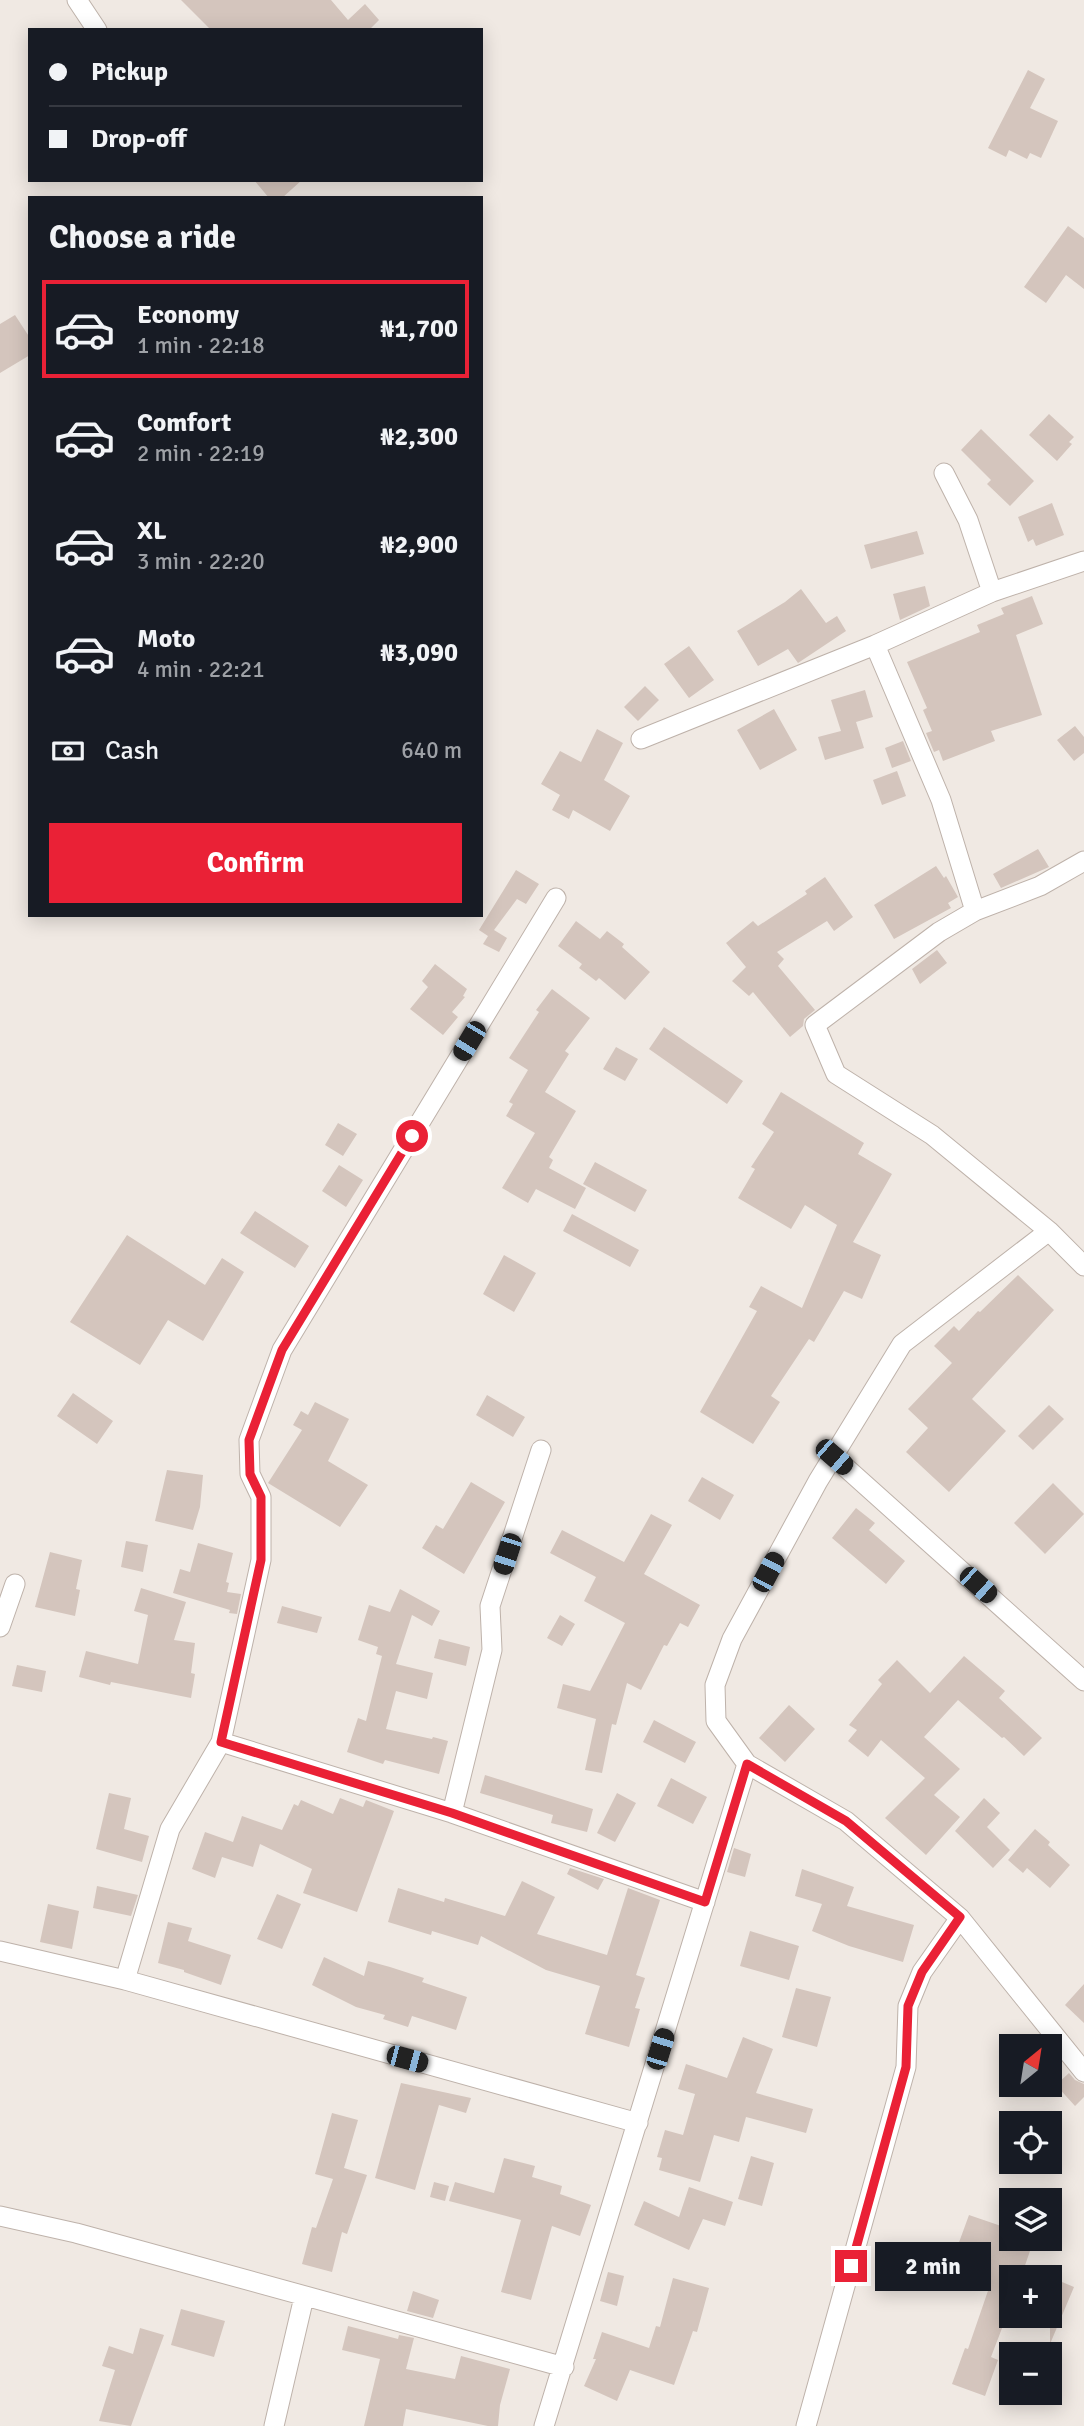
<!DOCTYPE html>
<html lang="en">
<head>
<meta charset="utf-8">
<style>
	:root { --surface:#171b24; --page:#242831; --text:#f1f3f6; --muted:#9ea1a6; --line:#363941; --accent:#ea2136 }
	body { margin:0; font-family:Signika,sans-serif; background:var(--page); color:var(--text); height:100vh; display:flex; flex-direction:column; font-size:26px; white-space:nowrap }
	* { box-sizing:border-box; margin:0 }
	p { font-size:23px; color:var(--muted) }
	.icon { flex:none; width:38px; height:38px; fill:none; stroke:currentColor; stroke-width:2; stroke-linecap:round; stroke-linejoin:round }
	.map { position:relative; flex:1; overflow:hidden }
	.sheet { position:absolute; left:28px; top:196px; width:455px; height:721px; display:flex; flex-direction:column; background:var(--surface); border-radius:0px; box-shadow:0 4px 18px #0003 }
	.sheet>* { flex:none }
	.banner { position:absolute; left:28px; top:28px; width:455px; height:154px; border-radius:0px; box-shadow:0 4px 18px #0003; display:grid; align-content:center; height:154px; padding:0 21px; background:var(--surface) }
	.needle { width:46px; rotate:30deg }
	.tools { position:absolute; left:999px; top:2034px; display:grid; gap:14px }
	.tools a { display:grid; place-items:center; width:63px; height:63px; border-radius:0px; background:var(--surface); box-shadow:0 4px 18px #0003; font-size:35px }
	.end { position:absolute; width:32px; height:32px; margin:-16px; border:9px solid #ea2136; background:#fff; box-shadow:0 0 0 4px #fff }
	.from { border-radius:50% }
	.bubble { position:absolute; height:49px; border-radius:0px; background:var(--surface); box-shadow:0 4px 18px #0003; font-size:23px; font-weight:700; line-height:49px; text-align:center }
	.car { position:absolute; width:21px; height:42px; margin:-21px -10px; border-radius:9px; box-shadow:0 0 5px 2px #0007; background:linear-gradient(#222 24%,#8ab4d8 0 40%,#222 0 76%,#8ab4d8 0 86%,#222 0) }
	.banner b { display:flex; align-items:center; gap:24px; height:66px; font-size:26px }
	.banner b+b { border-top:2px solid var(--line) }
	.banner i { width:18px; height:18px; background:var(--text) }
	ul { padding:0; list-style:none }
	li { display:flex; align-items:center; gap:21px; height:98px; margin:0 14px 10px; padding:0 7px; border:4px solid transparent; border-radius:0px }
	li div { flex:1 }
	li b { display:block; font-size:26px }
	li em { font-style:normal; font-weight:700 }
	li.current { border-color:var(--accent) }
	li>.icon { width:63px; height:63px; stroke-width:1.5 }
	h2 { padding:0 21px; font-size:32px; line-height:84px }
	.pay { display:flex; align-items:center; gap:18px; height:77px; padding:0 21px; font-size:26px }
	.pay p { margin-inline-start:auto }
	.button { display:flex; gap:14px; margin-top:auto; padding:14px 21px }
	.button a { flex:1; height:80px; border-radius:0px; background:var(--accent); color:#fff; font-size:28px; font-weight:700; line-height:80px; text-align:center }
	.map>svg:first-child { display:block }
</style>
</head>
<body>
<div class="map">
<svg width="1084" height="2426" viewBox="0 0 1084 2426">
	<rect width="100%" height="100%" fill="#f0e9e3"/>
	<path fill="#d4c5bd" d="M 181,0 L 331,0 L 348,20 L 365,4 L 379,20 L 369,30 L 211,30 Z
		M 1028,70 L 1045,79 L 1030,108 L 1058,121 L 1041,158 L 1030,153 L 1027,159 L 1009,150 L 1006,157 L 988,148 Z
		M 254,180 L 302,180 L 282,198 L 269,198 Z
		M 1068,226 L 1084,238 L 1084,289 L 1066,275 L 1046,303 L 1024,287 Z
		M 15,315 L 30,338 L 30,355 L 0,373 L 0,324 Z
		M 1049,414 L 1074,437 L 1069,442 L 1072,444 L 1057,461 L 1029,435 Z
		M 981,429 L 1034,481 L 1010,506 L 987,484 L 991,480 L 961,450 Z
		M 1052,503 L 1064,535 L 1036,546 L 1033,539 L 1028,542 L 1018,517 Z
		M 917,531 L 924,554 L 871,569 L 864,545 Z
		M 925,586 L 930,606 L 900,620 L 893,594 Z
		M 801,589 L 826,623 L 837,616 L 846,631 L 798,663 L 788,649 L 758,666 L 737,631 L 785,602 Z
		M 1032,596 L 1043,624 L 1016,635 L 1042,715 L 991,731 L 995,741 L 943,761 L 939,750 L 934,752 L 926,733 L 932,731 L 923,710 L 927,708 L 907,662 L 980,632 L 977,625 L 1004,614 L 1001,608 Z
		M 689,646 L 714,680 L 689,698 L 664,664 Z
		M 645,686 L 659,700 L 638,721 L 624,707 Z
		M 865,690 L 873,717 L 856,722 L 864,748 L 825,760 L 818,737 L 841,731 L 831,700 Z
		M 774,709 L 797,750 L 760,770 L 737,730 Z
		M 1075,726 L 1084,737 L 1084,753 L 1074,761 L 1057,740 Z
		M 597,729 L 623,743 L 604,780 L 630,796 L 610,831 L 573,810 L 569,819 L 552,810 L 560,795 L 541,784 L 560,751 L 581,762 Z
		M 903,741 L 911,761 L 892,768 L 885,748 Z
		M 897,771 L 906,796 L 882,805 L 873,780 Z
		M 1038,849 L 1049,867 L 1001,888 L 993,874 Z
		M 936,866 L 944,878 L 946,876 L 958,897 L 948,903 L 951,908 L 894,939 L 874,905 Z
		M 516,870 L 539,884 L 526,904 L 517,899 L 494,930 L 507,938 L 499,952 L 483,944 L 488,936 L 479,930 Z
		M 825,877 L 853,917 L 834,931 L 827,921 L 777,952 L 784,959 L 778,966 L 815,1010 L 804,1019 L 803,1026 L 790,1037 L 753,992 L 749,996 L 732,981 L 746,967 L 726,943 L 753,921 L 758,926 L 807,894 L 805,891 Z
		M 576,921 L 600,939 L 607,931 L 624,944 L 622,947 L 650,972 L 625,1000 L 599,978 L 596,981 L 579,968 L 582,964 L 558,946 Z
		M 937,950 L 947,963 L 920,984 L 912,969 Z
		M 435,964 L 467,989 L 463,996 L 465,997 L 452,1012 L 458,1017 L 443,1035 L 410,1009 L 428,987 L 422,981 Z
		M 552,989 L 590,1018 L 565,1051 L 569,1054 L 545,1092 L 576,1111 L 549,1157 L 553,1160 L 549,1168 L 586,1188 L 575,1209 L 536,1189 L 528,1203 L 502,1188 L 535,1133 L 506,1116 L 513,1104 L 509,1102 L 528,1070 L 509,1058 L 539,1012 L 536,1010 Z
		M 664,1027 L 743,1081 L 727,1104 L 649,1049 Z
		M 616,1047 L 638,1059 L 625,1081 L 603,1069 Z
		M 781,1092 L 864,1143 L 858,1154 L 892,1174 L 853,1242 L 881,1255 L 862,1299 L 844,1291 L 814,1342 L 809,1339 L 771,1396 L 780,1402 L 753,1444 L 700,1412 L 757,1311 L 749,1307 L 761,1286 L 802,1308 L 837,1225 L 805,1205 L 791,1229 L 738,1198 L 755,1169 L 751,1167 L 774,1132 L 762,1124 Z
		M 338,1123 L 357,1134 L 343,1156 L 325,1145 Z
		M 595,1162 L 647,1190 L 635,1212 L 583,1184 Z
		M 339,1165 L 363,1180 L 346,1207 L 322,1191 Z
		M 255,1211 L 309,1246 L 295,1268 L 240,1233 Z
		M 572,1214 L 639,1250 L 630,1267 L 563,1231 Z
		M 127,1235 L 205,1285 L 222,1258 L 244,1272 L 203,1341 L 168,1320 L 140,1365 L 70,1322 Z
		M 504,1255 L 536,1273 L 514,1312 L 483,1294 Z
		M 1018,1275 L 1054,1310 L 972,1399 L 1006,1431 L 949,1492 L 906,1452 L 928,1428 L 908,1409 L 952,1363 L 934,1346 L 954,1326 L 959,1331 L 978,1311 L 980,1312 Z
		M 73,1393 L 113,1421 L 97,1444 L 57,1416 Z
		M 487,1395 L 525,1417 L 513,1437 L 476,1415 Z
		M 315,1402 L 349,1419 L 328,1461 L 368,1485 L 340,1527 L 268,1483 L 302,1430 L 293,1425 L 301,1411 L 308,1415 Z
		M 1049,1405 L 1064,1419 L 1033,1450 L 1018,1436 Z
		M 167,1470 L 203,1475 L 200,1507 L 193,1530 L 155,1521 Z
		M 702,1477 L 734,1495 L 720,1520 L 688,1501 Z
		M 471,1482 L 505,1502 L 464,1574 L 422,1548 L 436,1525 L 443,1529 Z
		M 1053,1483 L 1084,1514 L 1045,1554 L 1014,1523 Z
		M 856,1508 L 875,1523 L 869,1530 L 905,1561 L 886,1584 L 832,1538 Z
		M 651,1514 L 672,1525 L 644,1574 L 700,1605 L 688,1627 L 680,1623 L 667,1646 L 664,1645 L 641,1690 L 627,1683 L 616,1725 L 612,1724 L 602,1773 L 585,1770 L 596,1719 L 557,1708 L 563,1684 L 590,1691 L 625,1623 L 584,1601 L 596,1577 L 550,1553 L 562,1530 L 624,1562 Z
		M 126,1541 L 148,1545 L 143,1572 L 121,1567 Z
		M 198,1543 L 233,1553 L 226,1582 L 229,1583 L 227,1592 L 241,1594 L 237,1614 L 229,1613 L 230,1610 L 173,1593 L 180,1569 L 190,1572 Z
		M 50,1552 L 82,1560 L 76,1589 L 80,1590 L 75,1616 L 35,1607 Z
		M 141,1588 L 186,1602 L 174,1640 L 195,1643 L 191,1673 L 195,1674 L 191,1698 L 111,1682 L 110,1685 L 79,1677 L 86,1651 L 138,1664 L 148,1615 L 134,1611 Z
		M 400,1589 L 440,1611 L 432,1626 L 412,1615 L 396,1664 L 433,1673 L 427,1699 L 396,1691 L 386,1729 L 432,1739 L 433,1737 L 448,1741 L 439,1774 L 385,1760 L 383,1764 L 347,1752 L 358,1718 L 366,1721 L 382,1656 L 376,1654 L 378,1647 L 358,1640 L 369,1605 L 390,1612 Z
		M 282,1606 L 322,1617 L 317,1633 L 277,1623 Z
		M 560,1615 L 575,1624 L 562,1646 L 547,1638 Z
		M 439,1639 L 470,1647 L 466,1666 L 434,1658 Z
		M 964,1656 L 1005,1691 L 999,1698 L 1042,1738 L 1024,1756 L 1004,1737 L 1002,1738 L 958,1700 L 924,1737 L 960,1769 L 934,1795 L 960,1817 L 926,1855 L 885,1818 L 925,1778 L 881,1740 L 868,1757 L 848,1741 L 857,1730 L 849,1725 L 882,1684 L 878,1680 L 897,1660 L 930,1693 Z
		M 17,1665 L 46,1671 L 42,1692 L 12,1686 Z
		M 789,1705 L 815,1729 L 785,1762 L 759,1738 Z
		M 654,1720 L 696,1742 L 685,1763 L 643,1742 Z
		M 485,1775 L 593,1809 L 587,1832 L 551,1823 L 553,1815 L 480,1793 Z
		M 671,1778 L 707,1797 L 693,1824 L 657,1806 Z
		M 109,1793 L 131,1798 L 124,1829 L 149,1836 L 142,1862 L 96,1849 Z
		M 617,1793 L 636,1803 L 615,1842 L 597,1833 Z
		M 340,1798 L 363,1807 L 366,1800 L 394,1811 L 357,1912 L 303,1893 L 312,1869 L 260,1844 L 253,1867 L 222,1857 L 215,1878 L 192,1869 L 205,1832 L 233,1842 L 242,1816 L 282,1830 L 294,1804 L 298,1806 L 301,1800 L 333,1814 Z
		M 984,1798 L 1000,1813 L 987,1827 L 1010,1850 L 993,1868 L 955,1831 Z
		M 1035,1829 L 1050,1842 L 1048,1845 L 1070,1865 L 1050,1888 L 1027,1868 L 1023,1873 L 1008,1860 Z
		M 734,1848 L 751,1854 L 745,1877 L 727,1872 Z
		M 570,1868 L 604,1879 L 598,1890 L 567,1874 Z
		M 802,1869 L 854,1887 L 847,1906 L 914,1925 L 903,1962 L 849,1946 L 812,1931 L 822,1904 L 795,1896 Z
		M 522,1881 L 555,1897 L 537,1934 L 607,1955 L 628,1888 L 660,1900 L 636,1975 L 645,1978 L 635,2008 L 640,2009 L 629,2047 L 585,2034 L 600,1986 L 546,1970 L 481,1936 L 478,1945 L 432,1931 L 431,1935 L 388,1922 L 398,1888 L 444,1902 L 445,1898 L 505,1916 Z
		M 97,1886 L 138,1895 L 131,1916 L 93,1908 Z
		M 277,1894 L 301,1904 L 282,1949 L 257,1939 Z
		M 48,1904 L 79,1911 L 72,1949 L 40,1942 Z
		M 168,1922 L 192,1928 L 188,1941 L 231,1955 L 221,1985 L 184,1972 L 184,1970 L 158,1963 Z
		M 750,1931 L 799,1946 L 789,1980 L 740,1966 Z
		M 324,1957 L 364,1976 L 368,1961 L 390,1967 L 424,1978 L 422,1982 L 467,1997 L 456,2030 L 412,2016 L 408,2027 L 383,2019 L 385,2015 L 356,2007 L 312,1985 Z
		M 1084,1984 L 1084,2023 L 1065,2005 Z
		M 796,1988 L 831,1997 L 817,2047 L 782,2037 Z
		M 743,2037 L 773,2049 L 756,2093 L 813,2109 L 806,2133 L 746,2117 L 739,2142 L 714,2135 L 700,2182 L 659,2170 L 662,2158 L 657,2157 L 665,2130 L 683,2135 L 695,2094 L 678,2089 L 686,2064 L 727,2078 Z
		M 1069,2073 L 1075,2080 L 1084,2084 L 1084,2097 L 1075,2106 L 1056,2085 Z
		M 401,2083 L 471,2098 L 466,2113 L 439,2105 L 415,2190 L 375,2178 Z
		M 332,2113 L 358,2120 L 344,2168 L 367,2175 L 347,2234 L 342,2232 L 332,2272 L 302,2264 L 312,2227 L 316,2228 L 333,2179 L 315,2174 Z
		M 751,2156 L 774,2163 L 762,2206 L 738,2199 Z
		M 504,2158 L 535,2166 L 532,2177 L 562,2186 L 560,2194 L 591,2205 L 580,2236 L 552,2226 L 531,2300 L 501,2292 L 521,2220 L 449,2201 L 455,2182 L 494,2193 Z
		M 434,2182 L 449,2186 L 445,2201 L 430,2197 Z
		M 689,2187 L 733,2202 L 725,2226 L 703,2219 L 689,2250 L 634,2225 L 644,2201 L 679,2217 Z
		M 969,2215 L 1004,2227 L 1000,2237 L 1031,2248 L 1021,2277 L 1012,2277 L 1012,2302 L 991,2357 L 998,2360 L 985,2396 L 952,2384 L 965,2348 L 968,2349 L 991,2282 L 950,2267 Z
		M 608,2272 L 624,2276 L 617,2306 L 600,2301 Z
		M 1050,2277 L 1074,2287 L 1050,2344 Z
		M 673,2278 L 709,2288 L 697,2332 L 693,2331 L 674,2385 L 630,2370 L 617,2401 L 584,2386 L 596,2359 L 593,2359 L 602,2332 L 649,2348 L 656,2326 L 660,2327 Z
		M 413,2291 L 439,2300 L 433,2318 L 407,2311 Z
		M 181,2309 L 225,2321 L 214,2357 L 171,2345 Z
		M 348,2326 L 398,2339 L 399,2335 L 414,2338 L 406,2369 L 455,2379 L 461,2356 L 510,2369 L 500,2405 L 498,2426 L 488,2426 L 406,2409 L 403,2426 L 364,2426 L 380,2359 L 342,2350 Z
		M 140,2328 L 164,2335 L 131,2426 L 99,2421 L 115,2370 L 102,2366 L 109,2346 L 133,2354 Z"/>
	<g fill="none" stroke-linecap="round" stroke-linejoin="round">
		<defs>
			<path id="minor" d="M 77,0 L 97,30
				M 944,473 L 968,520 L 992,592
				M 875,645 L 941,800 L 975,911
				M 641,739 L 875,645 L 992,592 L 1084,561
				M 1084,861 L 1040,886 L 975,911 L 939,932 L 815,1025 L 836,1074 L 932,1135 L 1049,1231 L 1084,1266
				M 556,898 L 282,1350 L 249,1440 L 250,1474 L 261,1497 L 261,1560 L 221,1742 L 170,1829 L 125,1980 L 638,2123
				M 1049,1231 L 902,1344 L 818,1481 L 732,1639 L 715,1685 L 716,1721 L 747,1764 L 846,1821 L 960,1918 L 1084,2072
				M 834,1457 L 1084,1681
				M 0,1627 L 15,1584
				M 221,1742 L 452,1813 L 705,1902
				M 452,1813 L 492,1650 L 490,1606 L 541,1450
				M 0,1951 L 125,1980
				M 0,2216 L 76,2233 L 564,2367
				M 274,2426 L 304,2297
				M 544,2426 L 747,1764
				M 806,2426 L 906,2067 L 908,2006 L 922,1972 L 960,1918"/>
		</defs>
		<use href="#minor" stroke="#beb2aa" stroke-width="21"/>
		<use href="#minor" stroke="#fff" stroke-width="19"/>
	</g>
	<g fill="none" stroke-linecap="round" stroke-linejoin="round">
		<path stroke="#ea2136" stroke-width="9" d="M 412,1136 L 282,1350 L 249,1440 L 250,1474 L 261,1497 L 261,1560 L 221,1742 L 452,1813 L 705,1902 L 747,1764 L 846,1821 L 960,1917 L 922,1972 L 908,2006 L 906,2067 L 851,2266"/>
	</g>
</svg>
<div class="tools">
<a><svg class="needle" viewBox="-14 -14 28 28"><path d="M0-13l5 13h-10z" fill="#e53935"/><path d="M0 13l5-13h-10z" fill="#9ea1a6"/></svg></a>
<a><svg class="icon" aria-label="locate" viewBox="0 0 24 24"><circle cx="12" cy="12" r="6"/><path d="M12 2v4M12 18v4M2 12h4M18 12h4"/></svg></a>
<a><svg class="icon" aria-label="layers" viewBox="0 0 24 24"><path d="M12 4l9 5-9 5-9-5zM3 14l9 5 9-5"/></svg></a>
<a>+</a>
<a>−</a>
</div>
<i class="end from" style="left:412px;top:1136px"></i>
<i class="end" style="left:851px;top:2266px"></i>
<div class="bubble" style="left:875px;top:2242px;width:116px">2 min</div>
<i class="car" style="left:469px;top:1041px;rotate:211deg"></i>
<i class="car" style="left:834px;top:1457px;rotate:131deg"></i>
<i class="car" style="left:507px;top:1554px;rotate:198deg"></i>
<i class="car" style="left:768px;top:1572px;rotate:28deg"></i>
<i class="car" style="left:978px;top:1585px;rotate:132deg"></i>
<i class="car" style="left:660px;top:2049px;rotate:17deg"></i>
<i class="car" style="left:407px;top:2059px;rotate:105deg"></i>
<div class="banner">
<b><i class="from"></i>Pickup</b>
<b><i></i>Drop-off</b>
</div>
<section class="sheet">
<h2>Choose a ride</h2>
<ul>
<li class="current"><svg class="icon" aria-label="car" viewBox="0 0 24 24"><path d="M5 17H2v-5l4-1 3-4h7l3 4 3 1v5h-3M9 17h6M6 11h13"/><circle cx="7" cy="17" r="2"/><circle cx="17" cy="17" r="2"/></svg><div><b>Economy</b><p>1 min · 22:18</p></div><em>₦1,700</em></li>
<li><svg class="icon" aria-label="car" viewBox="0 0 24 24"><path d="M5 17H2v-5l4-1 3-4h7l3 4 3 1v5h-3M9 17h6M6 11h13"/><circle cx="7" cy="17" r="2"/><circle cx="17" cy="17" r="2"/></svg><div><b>Comfort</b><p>2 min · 22:19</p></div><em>₦2,300</em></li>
<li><svg class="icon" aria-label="car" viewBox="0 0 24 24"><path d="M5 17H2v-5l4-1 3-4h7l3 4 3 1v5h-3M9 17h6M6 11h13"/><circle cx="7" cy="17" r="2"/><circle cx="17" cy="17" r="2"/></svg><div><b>XL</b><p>3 min · 22:20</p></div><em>₦2,900</em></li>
<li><svg class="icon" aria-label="car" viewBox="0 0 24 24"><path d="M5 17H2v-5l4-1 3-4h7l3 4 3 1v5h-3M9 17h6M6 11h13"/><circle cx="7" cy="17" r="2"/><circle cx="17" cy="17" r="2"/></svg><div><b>Moto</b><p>4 min · 22:21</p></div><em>₦3,090</em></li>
</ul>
<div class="pay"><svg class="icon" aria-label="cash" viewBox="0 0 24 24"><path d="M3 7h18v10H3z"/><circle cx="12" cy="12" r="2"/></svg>Cash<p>640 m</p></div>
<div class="button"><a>Confirm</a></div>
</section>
</div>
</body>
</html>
